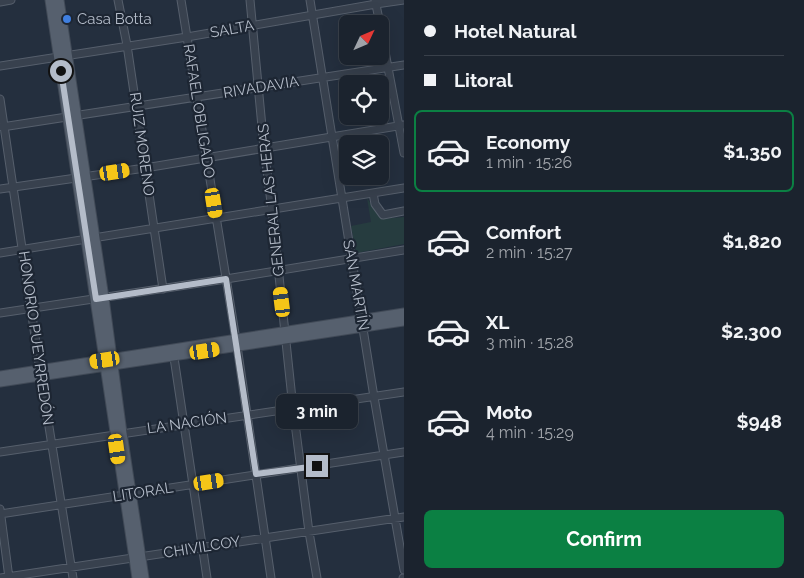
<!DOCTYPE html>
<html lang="en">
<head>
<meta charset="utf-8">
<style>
	:root { --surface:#1b232e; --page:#282f3a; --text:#f1f3f6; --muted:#a0a4aa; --line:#39404a; --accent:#0b8043 }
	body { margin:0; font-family:Raleway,sans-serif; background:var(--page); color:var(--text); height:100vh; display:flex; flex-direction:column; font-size:19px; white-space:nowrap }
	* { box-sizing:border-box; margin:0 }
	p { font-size:16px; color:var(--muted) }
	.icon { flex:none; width:28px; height:28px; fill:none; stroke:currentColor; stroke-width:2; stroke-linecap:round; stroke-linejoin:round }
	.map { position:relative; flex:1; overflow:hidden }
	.panel { display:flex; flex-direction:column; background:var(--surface); width:400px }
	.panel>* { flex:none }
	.banner { display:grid; align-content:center; height:110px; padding:0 20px; background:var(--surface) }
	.needle { width:32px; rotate:46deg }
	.tools { position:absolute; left:339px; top:15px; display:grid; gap:10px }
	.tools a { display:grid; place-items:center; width:50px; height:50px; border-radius:8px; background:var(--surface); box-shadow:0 5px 20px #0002,0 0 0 1px var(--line); font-size:25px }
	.end { position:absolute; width:22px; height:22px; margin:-11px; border:6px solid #b4bcc9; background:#111; box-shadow:0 0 0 2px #111 }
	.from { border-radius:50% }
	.bubble { position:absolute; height:35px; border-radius:8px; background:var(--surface); box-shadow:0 5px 20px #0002,0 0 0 1px var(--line); font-size:16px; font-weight:700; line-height:35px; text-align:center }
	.car { position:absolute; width:15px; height:30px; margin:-15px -8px; border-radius:6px; box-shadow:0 0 4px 1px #0007; background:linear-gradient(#f5c518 24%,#345 0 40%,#f5c518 0 76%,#345 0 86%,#f5c518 0) }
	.banner b { display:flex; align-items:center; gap:18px; height:48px; font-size:19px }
	.banner b+b { border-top:1px solid var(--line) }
	.banner i { width:12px; height:12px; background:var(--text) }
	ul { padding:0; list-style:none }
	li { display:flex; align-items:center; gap:15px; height:82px; margin:0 10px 8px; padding:0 10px; border:2px solid transparent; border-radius:8px }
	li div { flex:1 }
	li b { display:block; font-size:19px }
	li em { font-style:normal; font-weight:700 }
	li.on { border-color:var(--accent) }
	li>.icon { width:45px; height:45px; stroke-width:1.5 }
	.action { display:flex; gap:10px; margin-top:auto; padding:10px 20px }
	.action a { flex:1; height:58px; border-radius:8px; background:var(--accent); color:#fff; font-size:20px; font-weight:700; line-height:58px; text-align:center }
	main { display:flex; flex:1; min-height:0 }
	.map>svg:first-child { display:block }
</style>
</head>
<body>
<main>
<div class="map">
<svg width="404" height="578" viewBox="0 0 404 578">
	<rect width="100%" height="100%" fill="#242f3e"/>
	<path fill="#263c3f" d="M 367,198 L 381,219 L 404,217 L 404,244 L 356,253 L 351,226 L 371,222 Z"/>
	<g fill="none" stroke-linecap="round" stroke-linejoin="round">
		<defs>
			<path id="minor" d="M 118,0 L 127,45 L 163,289
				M 181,0 L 237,346 L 271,578
				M 250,0 L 264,148 L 272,210 L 293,408 L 309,532 L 317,578
				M 310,0 L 374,397 L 404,570
				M 375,0 L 380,24
				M 0,2 L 11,0
				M 380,25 L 404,153
				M 0,66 L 187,37 L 376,4 L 404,0
				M 0,99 L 40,370 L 73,578
				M 2,127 L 404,65
				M 0,189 L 145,168 L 404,125
				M 373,193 L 375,204 L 383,215 L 404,211
				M 0,253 L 404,188
				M 0,313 L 226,279 L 404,250
				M 173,351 L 207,578
				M 0,452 L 404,392
				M 0,509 L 9,578
				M 0,514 L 404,452
				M 0,578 L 404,517
				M 403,578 L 404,578"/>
			<path id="major" d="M 50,0 L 137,578
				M 59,0 L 104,298 L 122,433 L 144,578
				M 0,376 L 404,313
				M 0,382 L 404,321"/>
		</defs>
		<use href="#minor" stroke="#565f6c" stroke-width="9"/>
		<use href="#major" stroke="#414a57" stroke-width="11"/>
		<use href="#minor" stroke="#38414e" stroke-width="7"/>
		<use href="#major" stroke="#56606e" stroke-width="9"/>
	</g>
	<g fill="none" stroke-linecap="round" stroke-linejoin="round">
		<path stroke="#b4bcc9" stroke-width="6" d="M 61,71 L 96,299 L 226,279 L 256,474 L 317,466"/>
	</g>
	<circle fill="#3f7fe0" stroke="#1d2633" stroke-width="2" cx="67" cy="19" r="5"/>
	<g text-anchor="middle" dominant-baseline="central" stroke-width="4.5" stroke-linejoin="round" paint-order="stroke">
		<g font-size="15" fill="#b4bcc9" stroke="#1d2633" text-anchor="start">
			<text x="77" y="19">Casa Botta</text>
		</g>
		<g font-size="15" fill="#b4bcc9" stroke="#1d2633">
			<text transform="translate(232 29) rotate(-10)">SALTA</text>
			<text transform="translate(261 87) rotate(-9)">RIVADAVIA</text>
			<text transform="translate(199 111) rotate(81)">RAFAEL OBLIGADO</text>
			<text transform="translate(142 144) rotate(82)">RUIZ MORENO</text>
			<text transform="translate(271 200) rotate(-96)">GENERAL LAS HERAS</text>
			<text transform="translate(356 285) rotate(80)">SAN MARTÍN</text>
			<text transform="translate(36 338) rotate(82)">HONORIO PUEYRREDÓN</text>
			<text transform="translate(187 423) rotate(-8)">LA NACIÓN</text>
			<text transform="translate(143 492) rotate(-9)">LITORAL</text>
			<text transform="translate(202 547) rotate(-9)">CHIVILCOY</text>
		</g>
	</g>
</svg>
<div class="tools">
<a><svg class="needle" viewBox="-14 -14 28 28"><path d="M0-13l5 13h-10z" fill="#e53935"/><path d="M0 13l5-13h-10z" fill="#a0a4aa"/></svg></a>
<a><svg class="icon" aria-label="locate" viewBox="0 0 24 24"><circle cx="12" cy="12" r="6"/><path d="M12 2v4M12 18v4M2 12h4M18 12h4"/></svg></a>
<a><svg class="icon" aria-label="layers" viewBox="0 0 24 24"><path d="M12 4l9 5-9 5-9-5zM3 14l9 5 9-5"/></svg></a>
</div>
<i class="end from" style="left:61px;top:71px"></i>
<i class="end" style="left:317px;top:466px"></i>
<div class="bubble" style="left:276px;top:394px;width:82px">3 min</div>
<i class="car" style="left:115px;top:172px;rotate:81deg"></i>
<i class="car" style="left:214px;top:203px;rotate:171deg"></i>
<i class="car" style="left:282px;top:302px;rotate:353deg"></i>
<i class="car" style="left:205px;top:351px;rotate:81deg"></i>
<i class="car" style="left:105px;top:360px;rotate:261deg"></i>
<i class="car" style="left:117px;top:449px;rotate:172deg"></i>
<i class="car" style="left:209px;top:482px;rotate:81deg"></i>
</div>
<section class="panel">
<div class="banner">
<b><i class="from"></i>Hotel Natural</b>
<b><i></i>Litoral</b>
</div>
<ul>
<li class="on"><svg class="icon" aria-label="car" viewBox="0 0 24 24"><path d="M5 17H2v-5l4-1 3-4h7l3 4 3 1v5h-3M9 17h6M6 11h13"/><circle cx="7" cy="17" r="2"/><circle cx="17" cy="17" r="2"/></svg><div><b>Economy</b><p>1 min · 15:26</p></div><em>$1,350</em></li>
<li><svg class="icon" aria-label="car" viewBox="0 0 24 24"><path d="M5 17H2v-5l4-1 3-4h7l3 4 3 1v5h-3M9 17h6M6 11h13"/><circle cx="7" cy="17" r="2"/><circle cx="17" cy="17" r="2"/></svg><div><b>Comfort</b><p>2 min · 15:27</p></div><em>$1,820</em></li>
<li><svg class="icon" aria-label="car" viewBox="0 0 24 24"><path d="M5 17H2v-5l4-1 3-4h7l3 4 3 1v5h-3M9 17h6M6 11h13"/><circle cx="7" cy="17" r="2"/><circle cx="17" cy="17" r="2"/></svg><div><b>XL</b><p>3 min · 15:28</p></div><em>$2,300</em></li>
<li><svg class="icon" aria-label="car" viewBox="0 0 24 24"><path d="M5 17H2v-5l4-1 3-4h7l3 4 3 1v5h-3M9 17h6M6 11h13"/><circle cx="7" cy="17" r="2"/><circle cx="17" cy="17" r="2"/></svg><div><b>Moto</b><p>4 min · 15:29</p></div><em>$948</em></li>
</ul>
<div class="action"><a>Confirm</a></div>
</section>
</main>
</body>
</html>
